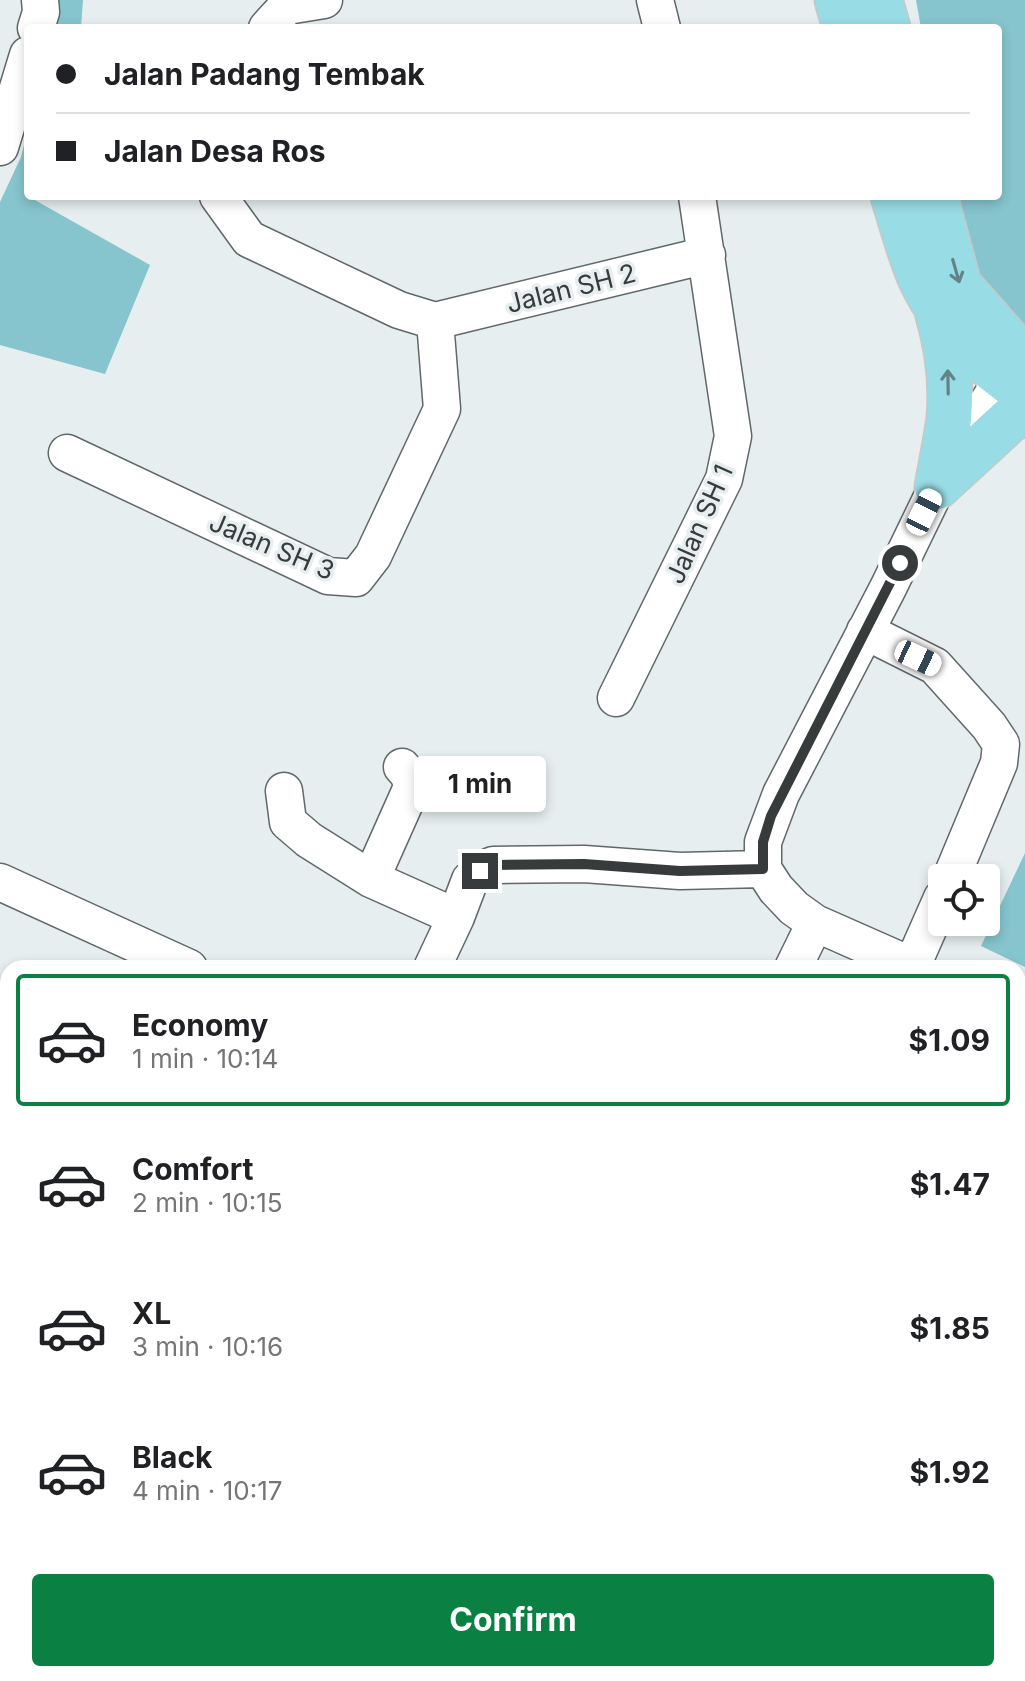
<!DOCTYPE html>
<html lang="en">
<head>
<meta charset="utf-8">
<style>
	:root { --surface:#fff; --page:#f2f2f2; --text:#202124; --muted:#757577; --line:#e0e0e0; --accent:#0b8043 }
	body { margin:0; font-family:Inter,sans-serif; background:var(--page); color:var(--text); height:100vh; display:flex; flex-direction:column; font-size:30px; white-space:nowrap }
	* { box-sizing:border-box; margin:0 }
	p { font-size:26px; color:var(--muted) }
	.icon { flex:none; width:44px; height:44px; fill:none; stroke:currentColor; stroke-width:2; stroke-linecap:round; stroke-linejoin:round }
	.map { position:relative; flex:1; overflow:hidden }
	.sheet { position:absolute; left:0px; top:960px; width:1026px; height:722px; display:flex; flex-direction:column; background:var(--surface); border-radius:24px 24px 0 0; box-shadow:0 4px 12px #0003 }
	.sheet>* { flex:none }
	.hud { position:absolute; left:24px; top:24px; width:978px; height:176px; border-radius:8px; box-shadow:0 4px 12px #0003; display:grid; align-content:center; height:176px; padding:0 32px; background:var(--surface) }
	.buttons { position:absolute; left:928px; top:864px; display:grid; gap:16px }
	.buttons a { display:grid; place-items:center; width:72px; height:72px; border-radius:8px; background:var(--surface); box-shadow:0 4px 12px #0003; font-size:40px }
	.end { position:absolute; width:36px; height:36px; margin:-18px; border:10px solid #383b3c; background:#fff; box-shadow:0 0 0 4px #fff }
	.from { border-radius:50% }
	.bubble { position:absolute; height:56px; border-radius:8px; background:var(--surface); box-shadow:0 4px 12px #0003; font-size:26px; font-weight:700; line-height:56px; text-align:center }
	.car { position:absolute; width:24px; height:48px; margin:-24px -12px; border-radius:10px; box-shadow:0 0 6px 2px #0007; background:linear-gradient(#fff 24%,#345 0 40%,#fff 0 76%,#345 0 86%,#fff 0) }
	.hud b { display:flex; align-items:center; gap:28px; height:76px; font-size:30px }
	.hud b+b { border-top:2px solid var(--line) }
	.hud i { width:20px; height:20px; background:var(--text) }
	ul { padding:14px 0 0; list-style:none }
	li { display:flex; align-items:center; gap:24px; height:132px; margin:0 16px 12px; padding:0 16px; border:4px solid transparent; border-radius:8px }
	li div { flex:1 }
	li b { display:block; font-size:30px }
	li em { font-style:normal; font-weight:700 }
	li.on { border-color:var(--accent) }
	li>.icon { width:72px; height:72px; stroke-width:1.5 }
	.primary-button { display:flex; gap:16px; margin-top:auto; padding:16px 32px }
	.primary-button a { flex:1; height:92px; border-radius:8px; background:var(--accent); color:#fff; font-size:32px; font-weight:700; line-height:92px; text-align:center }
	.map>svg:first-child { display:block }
</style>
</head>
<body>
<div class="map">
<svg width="1025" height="1681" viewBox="0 0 1025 1681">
	<rect width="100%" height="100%" fill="#e6eeef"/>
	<path fill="#86c5ce" d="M 54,0 L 83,0 L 81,28 L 52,28 Z
		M 916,0 L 1025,0 L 1025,335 L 975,278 L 953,196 L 998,196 L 998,28 L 921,28 Z
		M 28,129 L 28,196 L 33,196 L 33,199 L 150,265 L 105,374 L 0,345 L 0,202 L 21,157 Z
		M 1025,853 L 1025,967 L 981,946 Z"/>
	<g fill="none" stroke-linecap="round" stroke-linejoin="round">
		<defs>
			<path id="minor" d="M 655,0 L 662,28
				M 36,28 L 41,12 L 40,0
				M 267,28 L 287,6 L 324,0
				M 0,147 L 28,55
				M 218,196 L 249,239 L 399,310 L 435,321
				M 435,321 L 707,255
				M 67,453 L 328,576 L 356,578 L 373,556 L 442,409 L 435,321
				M 865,631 L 935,666 L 989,726 L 1001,744 L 999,763 L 951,878
				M 616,698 L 724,479 L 733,436 L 697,196
				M 284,791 L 288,822 L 309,840 L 371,879 L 456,917
				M 763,869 L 763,842 L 781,794 L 888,588 L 937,487 L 1017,354
				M 763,869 L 776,889 L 794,908 L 815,923 L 917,968
				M 371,879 L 412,787 L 409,775 L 402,767
				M 0,882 L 189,968
				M 912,966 L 942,898
				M 432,968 L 456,917 L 470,880 L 480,871 L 493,865 L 584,864 L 680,871 L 763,869
				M 793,968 L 815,923
				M 1018,1016 L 1025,1019
				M 0,1139 L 8,1143
				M 0,1480 L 8,1483
				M 94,1681 L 98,1674
				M 608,1681 L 610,1674"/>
			<path id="major" d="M 837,0 L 845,28
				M 880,0 L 888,28
				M 893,196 C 901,222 908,248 918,273 C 938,321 982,365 1025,393
				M 935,196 L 959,285 L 1018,352 L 1025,356
				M 937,487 C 941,464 946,441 949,418 C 952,383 947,345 937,311
				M 937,487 L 1012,418 L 1025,415"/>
		</defs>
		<use href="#minor" stroke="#616869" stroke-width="39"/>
		<use href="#major" stroke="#c7c8c8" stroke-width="47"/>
		<use href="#minor" stroke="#fff" stroke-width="36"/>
		<use href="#major" stroke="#98dce5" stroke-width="44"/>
	</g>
	<defs><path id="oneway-shaft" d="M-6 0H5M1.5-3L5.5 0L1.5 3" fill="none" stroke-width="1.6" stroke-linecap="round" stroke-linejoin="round" transform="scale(2)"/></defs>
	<g stroke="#638388">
		<use href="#oneway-shaft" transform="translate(956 271) rotate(74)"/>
		<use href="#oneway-shaft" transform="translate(948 382) rotate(-91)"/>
	</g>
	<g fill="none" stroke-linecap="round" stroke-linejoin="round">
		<path stroke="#383b3c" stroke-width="10" d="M 480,871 L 493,865 L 584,864 L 680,871 L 763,869 L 763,842 L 771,816 L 900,563"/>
	</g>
	<g text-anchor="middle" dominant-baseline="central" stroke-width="7" stroke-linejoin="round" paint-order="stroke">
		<g font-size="26" fill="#383b3c" stroke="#e6eeef">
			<text transform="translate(571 288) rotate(-14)">Jalan SH 2</text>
			<text transform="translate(699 524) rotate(-66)">Jalan SH 1</text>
			<text transform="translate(272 546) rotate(23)">Jalan SH 3</text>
		</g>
	</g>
</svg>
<div class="buttons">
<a><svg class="icon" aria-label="locate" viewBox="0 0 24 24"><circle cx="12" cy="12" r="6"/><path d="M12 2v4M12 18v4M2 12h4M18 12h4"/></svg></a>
</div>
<i class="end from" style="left:900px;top:563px"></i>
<i class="end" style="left:480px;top:871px"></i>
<div class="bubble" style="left:414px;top:756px;width:132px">1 min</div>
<i class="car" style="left:924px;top:512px;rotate:26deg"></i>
<i class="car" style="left:918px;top:658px;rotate:115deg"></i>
<div class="hud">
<b><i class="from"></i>Jalan Padang Tembak</b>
<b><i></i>Jalan Desa Ros</b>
</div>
<section class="sheet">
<ul>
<li class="on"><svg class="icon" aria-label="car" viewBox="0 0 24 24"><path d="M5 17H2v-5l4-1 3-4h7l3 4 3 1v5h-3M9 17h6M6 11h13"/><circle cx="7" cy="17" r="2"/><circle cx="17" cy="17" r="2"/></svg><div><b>Economy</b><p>1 min · 10:14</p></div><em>$1.09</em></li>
<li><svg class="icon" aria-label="car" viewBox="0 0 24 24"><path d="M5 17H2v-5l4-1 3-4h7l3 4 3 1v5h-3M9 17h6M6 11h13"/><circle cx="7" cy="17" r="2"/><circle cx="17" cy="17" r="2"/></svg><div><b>Comfort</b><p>2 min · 10:15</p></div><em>$1.47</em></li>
<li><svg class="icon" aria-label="car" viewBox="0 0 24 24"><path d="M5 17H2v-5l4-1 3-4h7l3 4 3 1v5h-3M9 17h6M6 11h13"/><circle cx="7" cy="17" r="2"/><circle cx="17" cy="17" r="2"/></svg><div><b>XL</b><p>3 min · 10:16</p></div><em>$1.85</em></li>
<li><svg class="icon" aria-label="car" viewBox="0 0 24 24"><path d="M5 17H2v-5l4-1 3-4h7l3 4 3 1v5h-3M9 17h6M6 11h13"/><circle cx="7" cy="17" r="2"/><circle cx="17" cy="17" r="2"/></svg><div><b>Black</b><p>4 min · 10:17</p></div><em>$1.92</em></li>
</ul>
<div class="primary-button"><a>Confirm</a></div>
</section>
</div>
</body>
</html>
